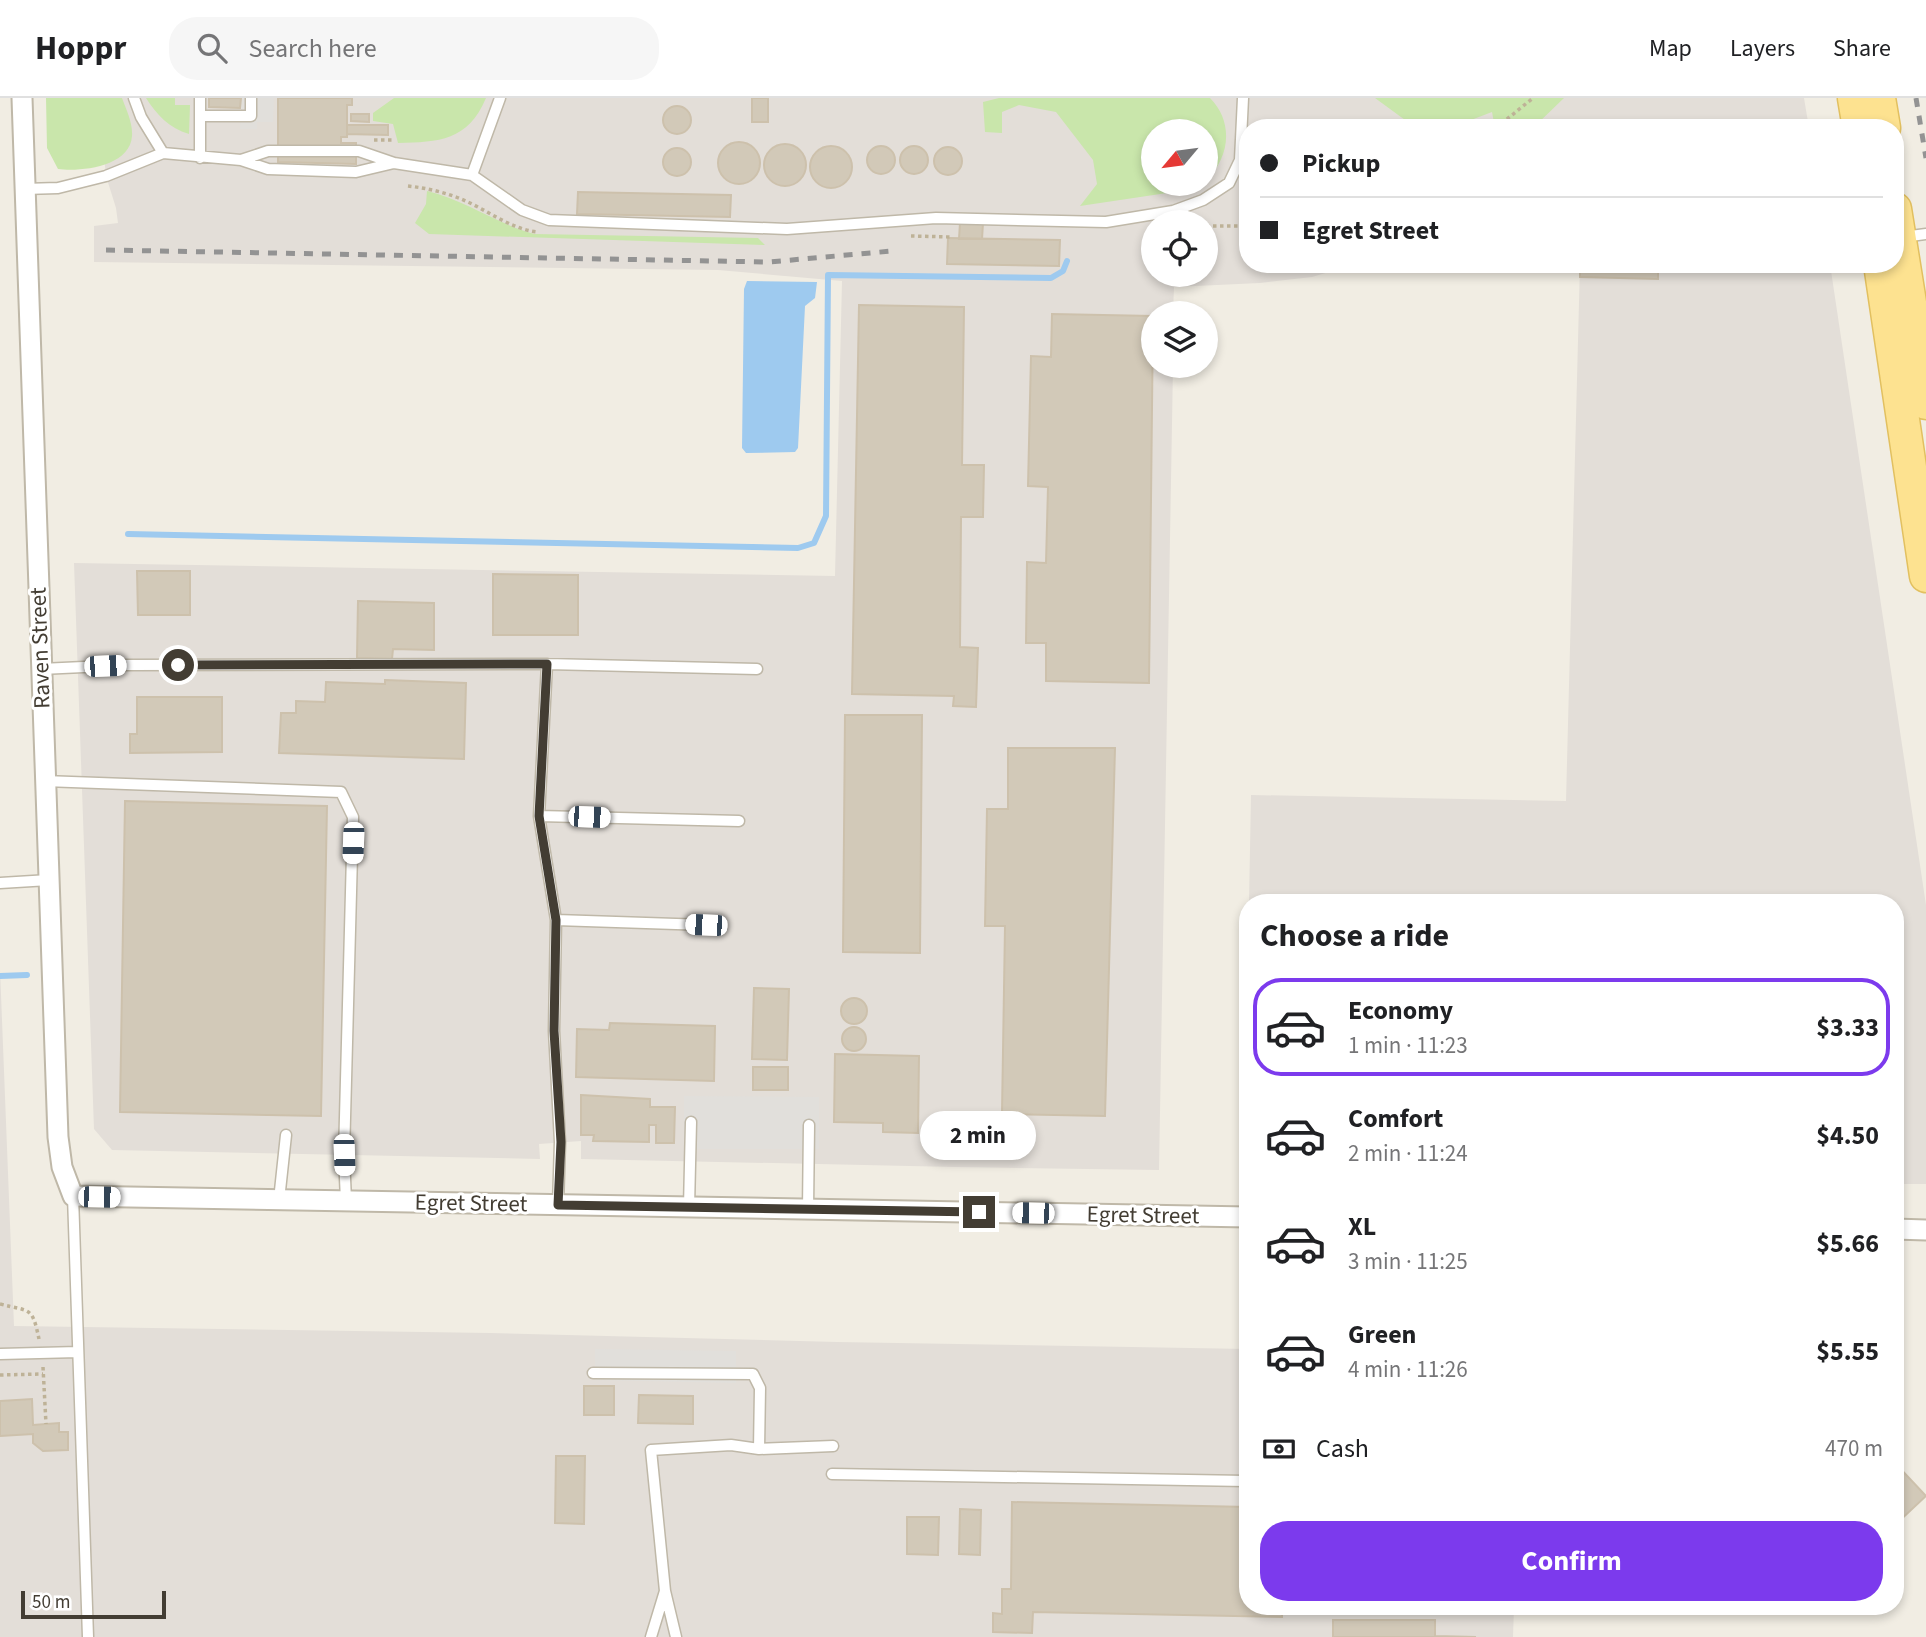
<!DOCTYPE html>
<html lang="en">
<head>
<meta charset="utf-8">
<style>
	:root { --surface:#fff; --page:#f6f6f6; --text:#202124; --muted:#757577; --line:#e0e0e0; --accent:#7c3aed }
	body { margin:0; font-family:"Source Sans 3",sans-serif; background:var(--page); color:var(--text); height:100vh; display:flex; flex-direction:column; font-size:26px; white-space:nowrap }
	* { box-sizing:border-box; margin:0 }
	p { font-size:23px; color:var(--muted) }
	.icon { flex:none; width:38px; height:38px; fill:none; stroke:currentColor; stroke-width:2; stroke-linecap:round; stroke-linejoin:round }
	.map { position:relative; flex:1; overflow:hidden }
	.panel { position:absolute; left:1239px; top:796px; width:665px; height:721px; display:flex; flex-direction:column; background:var(--surface); border-radius:28px; box-shadow:0 4px 10px #0003 }
	.panel>* { flex:none }
	.guide { position:absolute; left:1239px; top:21px; width:665px; height:154px; border-radius:28px; box-shadow:0 4px 10px #0003; display:grid; align-content:center; height:154px; padding:0 21px; background:var(--surface) }
	.needle { width:46px; rotate:241deg }
	.fabs { position:absolute; left:1141px; top:21px; display:grid; gap:14px }
	.fabs a { display:grid; place-items:center; width:77px; height:77px; border-radius:50%; background:var(--surface); box-shadow:0 4px 10px #0003; font-size:35px }
	.scale { position:absolute; left:21px; bottom:18px; width:145px; box-sizing:border-box; padding-left:7px; border:4px solid #433d33; border-top:0; font-size:19px; line-height:24px; white-space:nowrap; color:#433d33; -webkit-text-stroke:5px #fff; paint-order:stroke }
	.end { position:absolute; width:32px; height:32px; margin:-16px; border:9px solid #433d33; background:#fff; box-shadow:0 0 0 4px #fff }
	.from { border-radius:50% }
	.bubble { position:absolute; height:49px; border-radius:24px; background:var(--surface); box-shadow:0 4px 10px #0003; font-size:23px; font-weight:700; line-height:49px; text-align:center }
	.car { position:absolute; width:21px; height:42px; margin:-21px -10px; border-radius:9px; box-shadow:0 0 5px 2px #0007; background:linear-gradient(#fff 24%,#345 0 40%,#fff 0 76%,#345 0 86%,#fff 0) }
	.guide b { display:flex; align-items:center; gap:24px; height:66px; font-size:26px }
	.guide b+b { border-top:2px solid var(--line) }
	.guide i { width:18px; height:18px; background:var(--text) }
	ul { padding:0; list-style:none }
	li { display:flex; align-items:center; gap:21px; height:98px; margin:0 14px 10px; padding:0 7px; border:4px solid transparent; border-radius:28px }
	li div { flex:1 }
	li b { display:block; font-size:26px }
	li em { font-style:normal; font-weight:700 }
	li.current { border-color:var(--accent) }
	li>.icon { width:63px; height:63px; stroke-width:1.5 }
	h2 { padding:0 21px; font-size:32px; line-height:84px }
	.pay { display:flex; align-items:center; gap:18px; height:77px; padding:0 21px; font-size:26px }
	.pay p { margin-inline-start:auto }
	.cta { display:flex; gap:14px; margin-top:auto; padding:14px 21px }
	.cta a { flex:1; height:80px; border-radius:28px; background:var(--accent); color:#fff; font-size:28px; font-weight:700; line-height:80px; text-align:center }
	header { display:flex; align-items:center; gap:42px; box-sizing:border-box; height:98px; padding:0 35px; background:var(--surface); border-bottom:2px solid var(--line) }
	header strong { font-size:33px }
	nav { display:flex; gap:38px; margin-inline-start:auto; font-size:24px }
	.search { width:490px; height:63px; background:var(--page); display:flex; align-items:center; gap:18px; box-sizing:border-box; padding:0 24px; border-radius:28px; color:var(--muted); font-size:26px }
	.map>svg:first-child { display:block }
</style>
</head>
<body>
<header>
<strong>Hoppr</strong>
<div class="search"><svg class="icon" aria-label="search" viewBox="0 0 24 24"><circle cx="10" cy="10" r="6"/><path d="M15 15l6 6"/></svg>Search here</div>
<nav><a>Map</a><a>Layers</a><a>Share</a></nav>
</header>
<div class="map">
<svg width="1926" height="1539" viewBox="0 0 1926 1539">
	<rect width="100%" height="100%" fill="#f1ede3"/>
	<path fill="#e3ded8" fill-rule="evenodd" d="M 98,0 L 1804,0 L 1809,30 L 1248,30 L 1248,166 L 1356,166 L 1312,179 L 1260,185 L 1174,189 L 1173,215 L 1153,215 L 1153,268 L 1173,268 L 1159,1072 L 955,1069 L 581,1061 L 581,1043 L 539,1046 L 540,1061 L 112,1052 L 94,1031 L 74,465 L 835,478 L 842,183 L 718,172 L 94,164 L 94,128 L 118,125 L 116,110 L 106,78 ZM 1153,33 L 1206,33 L 1206,86 L 1153,86 ZM 1153,124 L 1206,124 L 1206,177 L 1153,177 Z
		M 1580,166 L 1830,166 L 1926,807 L 1926,1086 L 1895,1086 L 1895,805 L 1249,805 L 1251,697 L 1566,703 Z
		M 0,871 L 14,1228 L 490,1235 L 837,1244 L 1248,1251 L 1248,1508 L 1514,1509 L 1513,1539 L 0,1539 Z"/>
	<path fill="#c9e6ab" d="M 46,0 L 122,0 C 126,11 133,25 132,38 C 130,69 80,74 58,71 L 47,50 Z
		M 146,0 L 175,0 L 175,7 L 190,7 L 189,36 C 169,30 157,17 146,0 Z
		M 394,0 L 486,0 C 468,43 439,44 398,45 L 393,26 L 373,23 L 373,15 Z
		M 999,0 L 1210,0 C 1234,24 1230,60 1206,82 L 1206,33 L 1153,33 L 1153,86 L 1200,86 L 1187,92 L 1080,108 L 1097,86 L 1093,62 L 1056,14 L 1019,7 L 1002,14 L 1002,35 L 985,34 L 983,4 Z
		M 1375,0 L 1564,0 L 1533,30 L 1495,30 L 1492,14 L 1450,30 L 1416,30 Z
		M 427,93 C 465,102 497,126 534,136 L 758,140 L 765,147 L 429,136 L 415,125 L 426,106 Z"/>
	<path fill="#e1dfdb" d="M 241,0 L 274,0 L 273,24 L 257,24 L 257,31 L 240,31 Z
		M 684,998 L 819,999 L 819,1051 L 684,1051 Z
		M 595,1251 L 736,1253 L 736,1285 L 595,1282 Z"/>
	<path fill="#9ecaef" d="M 747,183 L 817,184 L 815,200 L 805,208 L 798,350 L 795,354 L 746,355 L 742,350 L 744,191 Z"/>
	<g fill="none" stroke-linecap="round" stroke-linejoin="round">
		<path stroke="#9ecaef" stroke-width="6" d="M 128,436 L 798,450 L 814,445 L 826,418 L 828,177 L 1051,180 L 1063,173 L 1067,163
			M 0,878 L 27,877"/>
	</g>
	<path fill="#d2c9b8" stroke="#cdc1ac" stroke-width="2" d="M 209,0 L 241,0 L 240,10 L 209,9 Z
		M 278,0 L 352,0 L 352,7 L 347,7 L 347,39 L 341,39 L 341,45 L 356,45 L 356,66 L 278,64 Z
		M 752,0 L 768,0 L 768,24 L 752,24 Z
		M663 22a14 14 0 1 1 28 0a14 14 0 1 1-28 0Z
		M 351,16 L 369,16 L 369,24 L 351,23 Z
		M 347,27 L 388,27 L 388,37 L 347,36 Z
		M718 65a21 21 0 1 1 42 0a21 21 0 1 1-42 0Z
		M764 67a21 21 0 1 1 42 0a21 21 0 1 1-42 0Z
		M867 62a14 14 0 1 1 28 0a14 14 0 1 1-28 0Z
		M900 62a14 14 0 1 1 28 0a14 14 0 1 1-28 0Z
		M810 69a21 21 0 1 1 42 0a21 21 0 1 1-42 0Z
		M934 63a14 14 0 1 1 28 0a14 14 0 1 1-28 0Z
		M663 64a14 14 0 1 1 28 0a14 14 0 1 1-28 0Z
		M 578,94 L 731,97 L 730,119 L 577,116 Z
		M 960,125 L 983,125 L 982,141 L 959,141 Z
		M 948,140 L 1060,142 L 1059,168 L 947,166 Z
		M 1580,166 L 1658,166 L 1658,181 L 1580,179 Z
		M 859,207 L 964,209 L 962,367 L 984,367 L 983,419 L 961,419 L 960,549 L 978,550 L 976,609 L 953,608 L 954,598 L 852,596 Z
		M 1052,216 L 1153,218 L 1149,585 L 1046,583 L 1046,545 L 1026,545 L 1027,464 L 1046,465 L 1048,389 L 1028,388 L 1031,258 L 1051,259 Z
		M 137,473 L 190,473 L 190,517 L 138,517 Z
		M 493,476 L 578,477 L 578,537 L 493,537 Z
		M 358,503 L 434,505 L 434,552 L 393,551 L 392,561 L 357,560 Z
		M 385,582 L 466,585 L 464,661 L 279,655 L 281,615 L 296,615 L 296,603 L 325,604 L 326,584 L 385,586 Z
		M 137,599 L 222,599 L 222,654 L 130,655 L 130,636 L 137,636 Z
		M 845,617 L 922,617 L 920,855 L 843,854 Z
		M 1008,650 L 1115,650 L 1105,1018 L 1002,1016 L 1005,828 L 985,828 L 987,711 L 1008,711 Z
		M 125,703 L 327,708 L 321,1018 L 120,1014 Z
		M 754,890 L 789,891 L 787,962 L 752,961 Z
		M841 913a13 13 0 1 1 26 0a13 13 0 1 1-26 0Z
		M 610,925 L 715,928 L 714,983 L 576,979 L 577,931 L 609,932 Z
		M842 941a12 12 0 1 1 24 0a12 12 0 1 1-24 0Z
		M 835,956 L 919,958 L 918,1035 L 883,1034 L 883,1025 L 834,1024 Z
		M 753,969 L 788,969 L 788,992 L 753,992 Z
		M 581,997 L 650,1001 L 650,1009 L 675,1009 L 674,1045 L 656,1045 L 656,1027 L 649,1027 L 649,1044 L 593,1043 L 594,1037 L 581,1037 Z
		M 584,1288 L 614,1288 L 614,1317 L 584,1317 Z
		M 639,1297 L 693,1298 L 693,1326 L 638,1325 Z
		M 32,1301 L 33,1327 L 59,1325 L 59,1334 L 68,1334 L 68,1352 L 43,1353 L 33,1345 L 33,1336 L 0,1338 L 0,1303 Z
		M 556,1358 L 585,1358 L 584,1426 L 555,1425 Z
		M 1895,1365 L 1926,1398 L 1895,1427 Z
		M 1012,1404 L 1248,1409 L 1248,1508 L 1282,1508 L 1282,1519 L 1033,1514 L 1032,1535 L 993,1534 L 993,1515 L 1002,1516 L 1002,1491 L 1011,1491 Z
		M 960,1411 L 981,1412 L 980,1457 L 959,1456 Z
		M 907,1419 L 939,1419 L 938,1457 L 907,1456 Z
		M 1333,1522 L 1435,1522 L 1435,1538 L 1476,1539 L 1333,1539 Z"/>
	<g fill="none" stroke-linecap="round" stroke-linejoin="round">
		<defs>
			<path id="lane" d="M 134,0 L 141,19 L 163,55
				M 200,18 L 251,18 L 251,0
				M 200,60 L 200,0
				M 241,62 L 268,53 L 359,53 L 394,65 L 472,77 L 522,112 L 549,122 L 787,131 L 936,120 L 1106,124 L 1173,113 L 1203,102 L 1229,85 L 1240,62 L 1243,0
				M 472,77 L 500,0
				M 24,91 L 58,90 L 106,78 L 163,55 L 241,62 L 268,71 L 356,74 L 394,65
				M 1903,139 L 1926,136
				M 41,571 L 126,567 L 547,566 L 757,571
				M 44,683 L 341,694 L 353,719 L 344,1057 L 346,1103
				M 539,718 L 547,566
				M 0,785 L 49,782
				M 556,822 L 706,827
				M 73,1098 L 88,1539
				M 279,1102 L 286,1037
				M 558,1107 L 560,1044 L 554,933 L 556,822 L 539,718 L 739,723
				M 689,1109 L 691,1024
				M 808,1111 L 809,1027
				M 0,1256 L 78,1254
				M 593,1275 L 753,1276 L 760,1290 L 759,1351
				M 832,1376 L 1246,1383
				M 651,1539 L 665,1493
				M 676,1539 L 665,1493 L 651,1352 L 731,1347 L 759,1351 L 833,1348"/>
			<path id="street" d="M 22,0 L 58,1039 L 62,1069 L 73,1098 L 1248,1119
				M 1895,1131 L 1926,1132"/>
			<path id="primary" d="M 1854,0 L 1859,30
				M 1879,0 L 1884,30
				M 1895,111 L 1926,305
				M 1880,166 L 1926,478"/>
		</defs>
		<use href="#lane" stroke="#bfb8a8" stroke-width="13"/>
		<use href="#street" stroke="#bfb8a8" stroke-width="23"/>
		<use href="#primary" stroke="#e2c060" stroke-width="35"/>
		<path stroke="#beb297" stroke-width="3.5" stroke-dasharray="3.5 3.5" stroke-linecap="butt" d="M 1496,30 L 1533,0
			M 374,42 L 393,42
			M 408,88 C 426,90 444,94 461,101 C 486,111 510,131 537,134
			M 1206,128 L 1248,128
			M 911,138 L 951,139
			M 0,1206 C 31,1214 32,1208 39,1241
			M 43,1269 L 46,1326
			M 0,1277 L 43,1276"/>
		<use href="#lane" stroke="#fff" stroke-width="10"/>
		<use href="#street" stroke="#fff" stroke-width="19"/>
		<use href="#primary" stroke="#fde290" stroke-width="32"/>
		<path stroke="#939393" stroke-width="5" stroke-dasharray="9 9" stroke-linecap="butt" d="M 1916,0 L 1926,60
			M 106,152 L 769,164 L 892,153"/>
	</g>
	<g fill="none" stroke-linecap="round" stroke-linejoin="round">
		<path stroke="#433d33" stroke-width="9" d="M 178,567 L 547,566 L 539,718 L 556,822 L 554,933 L 561,1044 L 558,1107 L 979,1114"/>
	</g>
	<g text-anchor="middle" dominant-baseline="central" stroke-width="6" stroke-linejoin="round" paint-order="stroke">
		<g font-size="23" fill="#433d33" stroke="#fff">
			<text transform="translate(40 550) rotate(-92)">Raven Street</text>
			<text transform="translate(471 1105) rotate(1)">Egret Street</text>
			<text transform="translate(1143 1117) rotate(1)">Egret Street</text>
		</g>
	</g>
</svg>
<div class="fabs">
<a><svg class="needle" viewBox="-14 -14 28 28"><path d="M0-13l5 13h-10z" fill="#e53935"/><path d="M0 13l5-13h-10z" fill="#757577"/></svg></a>
<a><svg class="icon" aria-label="locate" viewBox="0 0 24 24"><circle cx="12" cy="12" r="6"/><path d="M12 2v4M12 18v4M2 12h4M18 12h4"/></svg></a>
<a><svg class="icon" aria-label="layers" viewBox="0 0 24 24"><path d="M12 4l9 5-9 5-9-5zM3 14l9 5 9-5"/></svg></a>
</div>
<div class="scale">50 m</div>
<i class="end from" style="left:178px;top:567px"></i>
<i class="end" style="left:979px;top:1114px"></i>
<div class="bubble" style="left:920px;top:1013px;width:116px">2 min</div>
<i class="car" style="left:105px;top:568px;rotate:88deg"></i>
<i class="car" style="left:589px;top:719px;rotate:92deg"></i>
<i class="car" style="left:353px;top:745px;rotate:182deg"></i>
<i class="car" style="left:706px;top:827px;rotate:272deg"></i>
<i class="car" style="left:344px;top:1057px;rotate:178deg"></i>
<i class="car" style="left:99px;top:1099px;rotate:91deg"></i>
<i class="car" style="left:1033px;top:1115px;rotate:271deg"></i>
<div class="guide">
<b><i class="from"></i>Pickup</b>
<b><i></i>Egret Street</b>
</div>
<section class="panel">
<h2>Choose a ride</h2>
<ul>
<li class="current"><svg class="icon" aria-label="car" viewBox="0 0 24 24"><path d="M5 17H2v-5l4-1 3-4h7l3 4 3 1v5h-3M9 17h6M6 11h13"/><circle cx="7" cy="17" r="2"/><circle cx="17" cy="17" r="2"/></svg><div><b>Economy</b><p>1 min · 11:23</p></div><em>$3.33</em></li>
<li><svg class="icon" aria-label="car" viewBox="0 0 24 24"><path d="M5 17H2v-5l4-1 3-4h7l3 4 3 1v5h-3M9 17h6M6 11h13"/><circle cx="7" cy="17" r="2"/><circle cx="17" cy="17" r="2"/></svg><div><b>Comfort</b><p>2 min · 11:24</p></div><em>$4.50</em></li>
<li><svg class="icon" aria-label="car" viewBox="0 0 24 24"><path d="M5 17H2v-5l4-1 3-4h7l3 4 3 1v5h-3M9 17h6M6 11h13"/><circle cx="7" cy="17" r="2"/><circle cx="17" cy="17" r="2"/></svg><div><b>XL</b><p>3 min · 11:25</p></div><em>$5.66</em></li>
<li><svg class="icon" aria-label="car" viewBox="0 0 24 24"><path d="M5 17H2v-5l4-1 3-4h7l3 4 3 1v5h-3M9 17h6M6 11h13"/><circle cx="7" cy="17" r="2"/><circle cx="17" cy="17" r="2"/></svg><div><b>Green</b><p>4 min · 11:26</p></div><em>$5.55</em></li>
</ul>
<div class="pay"><svg class="icon" aria-label="cash" viewBox="0 0 24 24"><path d="M3 7h18v10H3z"/><circle cx="12" cy="12" r="2"/></svg>Cash<p>470 m</p></div>
<div class="cta"><a>Confirm</a></div>
</section>
</div>
</body>
</html>
